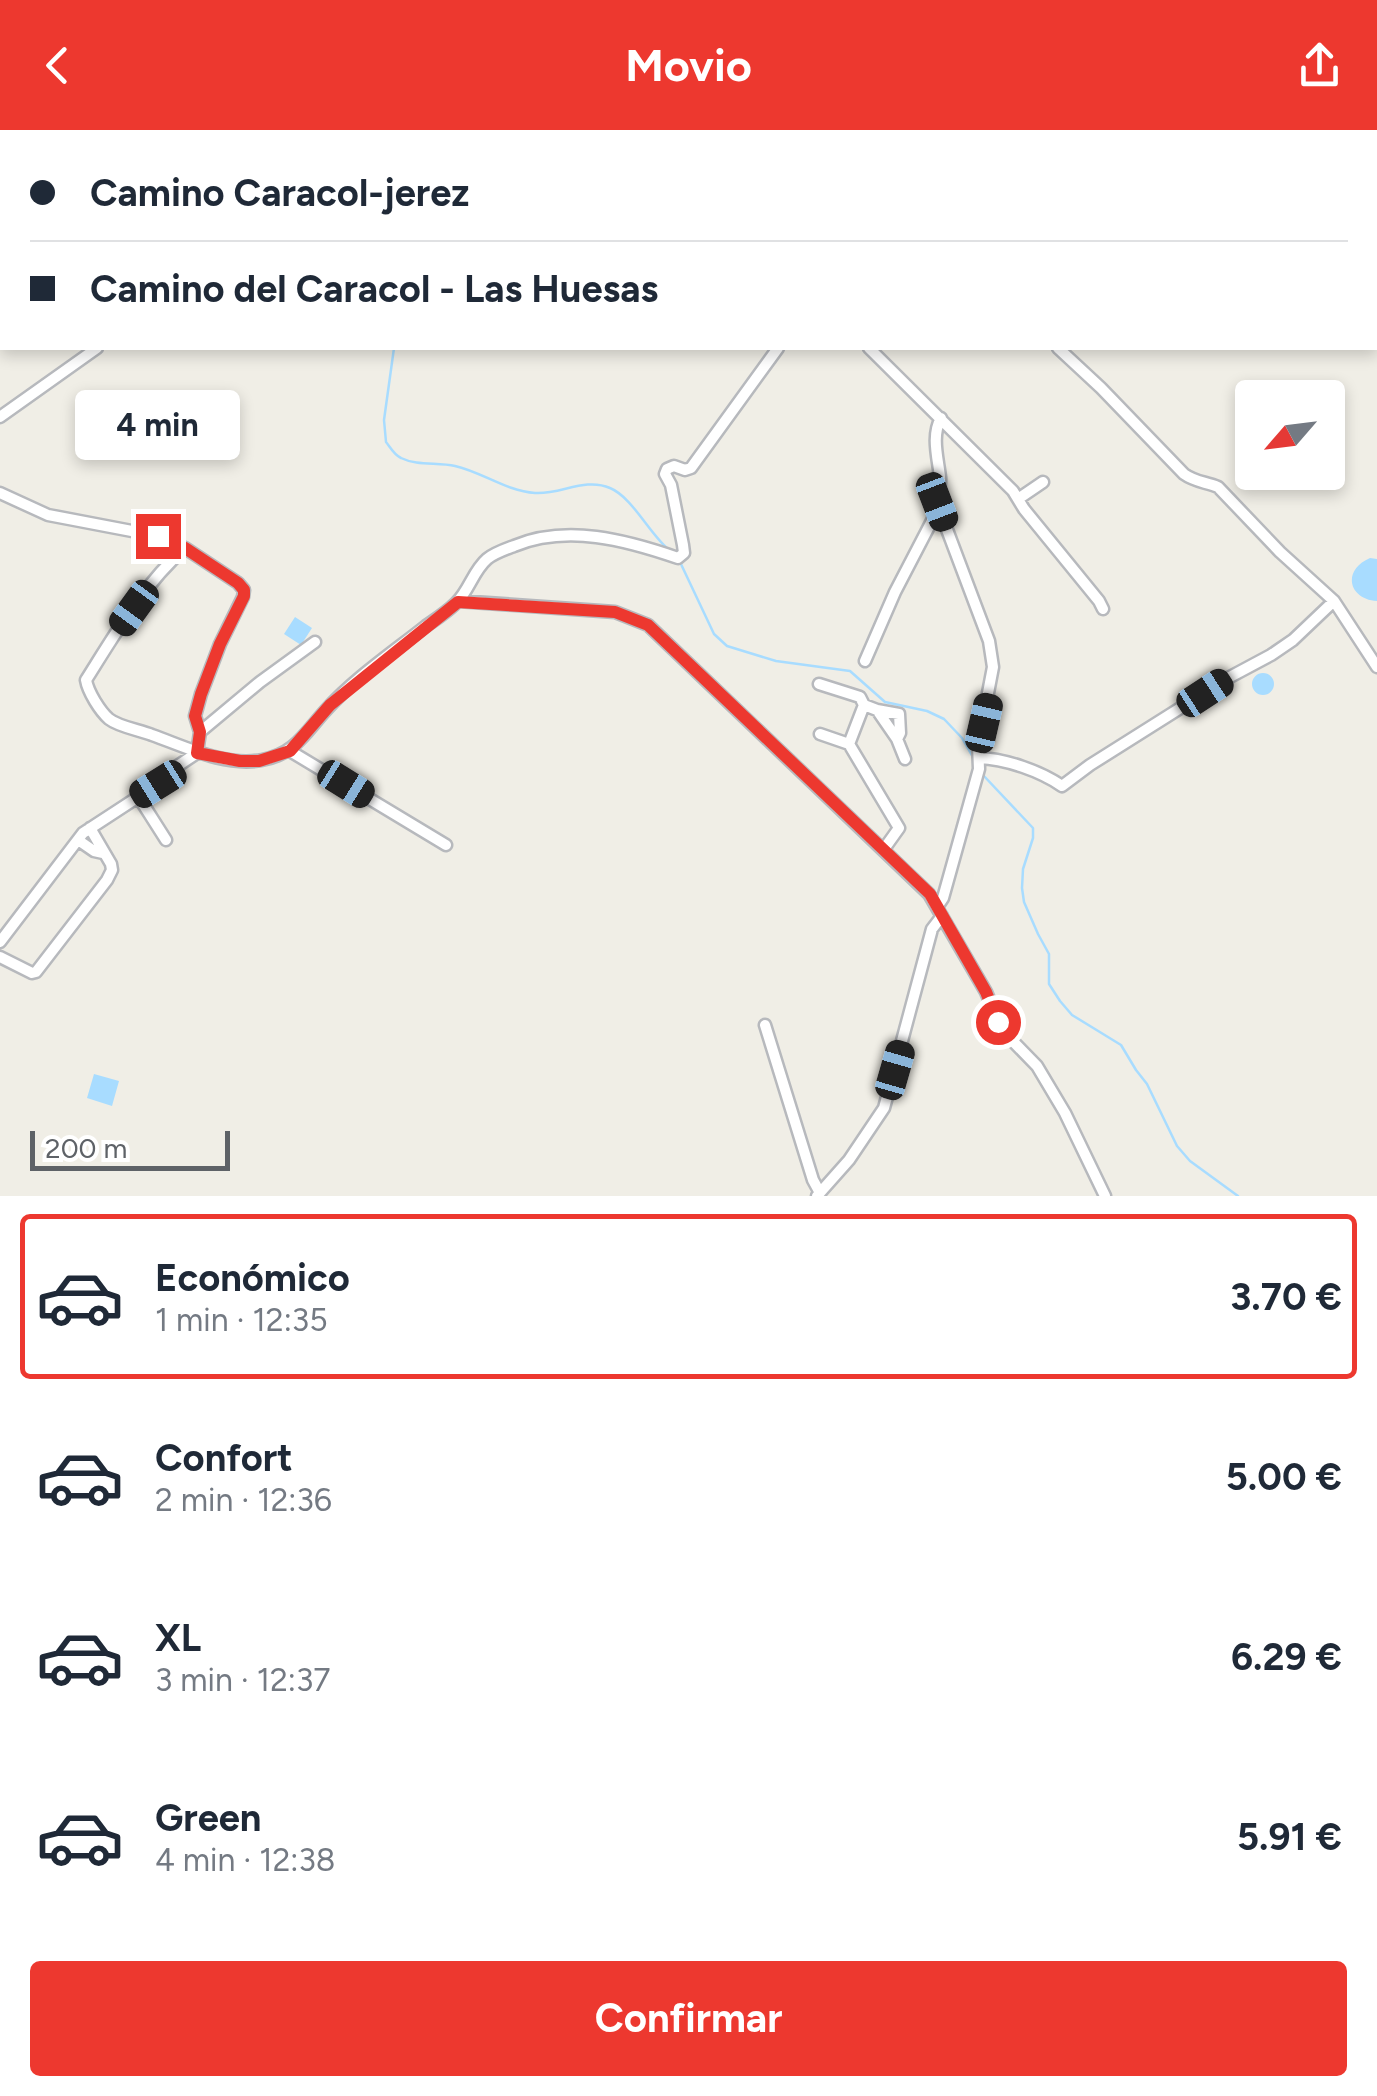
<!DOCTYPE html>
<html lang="es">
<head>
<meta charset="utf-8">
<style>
	:root { --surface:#fff; --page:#f2f2f3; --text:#1f2937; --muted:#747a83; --line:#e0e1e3; --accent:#ed382f }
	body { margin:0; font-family:Figtree,sans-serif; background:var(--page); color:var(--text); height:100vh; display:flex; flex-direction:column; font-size:38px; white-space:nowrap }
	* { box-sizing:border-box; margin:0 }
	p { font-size:32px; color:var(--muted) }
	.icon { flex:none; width:55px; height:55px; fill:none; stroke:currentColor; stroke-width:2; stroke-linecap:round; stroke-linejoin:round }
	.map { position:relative; height:1066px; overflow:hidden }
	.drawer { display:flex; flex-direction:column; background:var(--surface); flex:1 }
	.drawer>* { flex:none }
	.guide { position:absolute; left:0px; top:0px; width:1378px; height:220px; box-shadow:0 5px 15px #0003; display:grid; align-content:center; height:220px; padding:0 30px; background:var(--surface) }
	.needle { width:65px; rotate:242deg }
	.buttons { position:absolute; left:1235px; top:250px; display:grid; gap:20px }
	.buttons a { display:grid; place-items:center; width:110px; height:110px; border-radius:10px; background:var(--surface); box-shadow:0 5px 15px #0003; font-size:50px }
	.scale { position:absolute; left:30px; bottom:25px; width:200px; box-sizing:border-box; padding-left:10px; border:5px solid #5e6267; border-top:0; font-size:28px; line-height:35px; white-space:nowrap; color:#5e6267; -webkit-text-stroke:8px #fff; paint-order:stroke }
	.end { position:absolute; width:45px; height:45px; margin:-22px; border:12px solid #ed382f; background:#fff; box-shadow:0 0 0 5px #fff }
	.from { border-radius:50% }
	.bubble { position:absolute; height:70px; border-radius:10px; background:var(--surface); box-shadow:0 5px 15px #0003; font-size:32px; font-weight:700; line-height:70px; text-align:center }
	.car { position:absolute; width:30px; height:60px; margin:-30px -15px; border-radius:12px; box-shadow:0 0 8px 2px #0007; background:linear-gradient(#222 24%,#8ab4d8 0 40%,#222 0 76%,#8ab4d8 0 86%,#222 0) }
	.guide b { display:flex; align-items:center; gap:35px; height:95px; font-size:38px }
	.guide b+b { border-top:2px solid var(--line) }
	.guide i { width:25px; height:25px; background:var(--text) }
	ul { padding:18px 0 0; list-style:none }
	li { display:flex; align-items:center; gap:30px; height:165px; margin:0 20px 15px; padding:0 10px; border:5px solid transparent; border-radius:10px }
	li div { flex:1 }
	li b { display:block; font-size:38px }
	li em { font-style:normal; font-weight:700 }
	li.active { border-color:var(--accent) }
	li>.icon { width:90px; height:90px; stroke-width:1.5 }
	.primary-button { display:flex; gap:20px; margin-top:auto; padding:20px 30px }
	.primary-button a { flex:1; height:115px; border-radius:10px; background:var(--accent); color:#fff; font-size:40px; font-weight:700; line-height:115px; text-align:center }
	header { display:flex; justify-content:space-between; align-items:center; height:130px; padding:0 30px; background:var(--accent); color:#fff; font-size:45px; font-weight:700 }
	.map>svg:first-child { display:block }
</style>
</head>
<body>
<header><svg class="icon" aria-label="back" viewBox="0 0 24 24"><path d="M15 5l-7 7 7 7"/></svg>Movio<svg class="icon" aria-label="share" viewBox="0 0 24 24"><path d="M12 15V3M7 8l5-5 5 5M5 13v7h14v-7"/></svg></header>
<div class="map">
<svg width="1377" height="1066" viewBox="0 0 1377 1066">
	<rect width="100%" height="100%" fill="#f0eee6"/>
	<path fill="#a8dcff" d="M 1370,428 L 1377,429 L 1377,471 C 1348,469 1342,440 1370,428 Z
		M 295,487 L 312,498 L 301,515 L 284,504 Z
		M1252 554a11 11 0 1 1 22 0a11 11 0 1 1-22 0Z
		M 94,944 L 119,951 L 112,976 L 87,968 Z"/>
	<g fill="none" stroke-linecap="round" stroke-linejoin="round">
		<path stroke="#a8dcff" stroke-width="2.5" d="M 0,193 L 2,194
			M 394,218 L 384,290 L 386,312 C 390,317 394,325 401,328 C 417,336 438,332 455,336 C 482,342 506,361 535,363 C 560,365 585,347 610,358 C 632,367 649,403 668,419
			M 680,432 L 714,504 L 727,516 L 776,531 L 850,541 L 885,572 L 927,581 L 944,589 L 962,608 L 974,629
			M 983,645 L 1033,698 L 1033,708 L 1023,739 L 1022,758 L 1024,772 L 1038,804 L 1049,824 L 1049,854 L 1060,871 L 1072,885 L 1121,915 L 1136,940 L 1147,954 L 1177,1016 L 1190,1031 L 1238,1066"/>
		<defs>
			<path id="minor" d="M 827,0 L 829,2
				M 1364,0 L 1366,2
				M 1034,2 L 1039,0
				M 0,14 L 2,9
				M 1375,14 L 1377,17
				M 0,117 L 2,117
				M 869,218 L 1013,361 L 1024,379 L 1099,471 L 1103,479
				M 1058,218 L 1101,258 L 1184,344 C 1195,352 1206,352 1218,357 L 1280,422 L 1334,471 L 1377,537
				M 0,287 L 97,218
				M 0,363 L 48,385 L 158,406 L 185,418 L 238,453 L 244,460 L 243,467 L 220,514 L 201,564 L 195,586 L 200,602 L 197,623 L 176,637 L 158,654 L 83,703 L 0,812
				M 1018,369 L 1043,352
				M 185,418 C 144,454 115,504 86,550 C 88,562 100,581 109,589 C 119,597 140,600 152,605 C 186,617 225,637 262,630 C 295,624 305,603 326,580 C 355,548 392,523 426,496 C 436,489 447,482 456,473 C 469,461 473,441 487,429 C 494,423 506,419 514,416 C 567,394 626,410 678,428 L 684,423 L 683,415 L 671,355 L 665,344 L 667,339 L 674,336 L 685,340 L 691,338 L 778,218
				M 458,471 L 615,482 L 648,495 L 929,764 L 986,862 L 1002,900 L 1037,936 L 1065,983 L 1105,1066
				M 865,531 L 895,462 L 935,385 L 937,374
				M 819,554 L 860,567 L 864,575 L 849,614
				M 864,575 L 877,580 L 899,584 L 900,603 L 897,609
				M 877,580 L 897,609 L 905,629
				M 200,602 L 260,552 L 315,512
				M 820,604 L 849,614 L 899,698 L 884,719
				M 290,621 L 446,715
				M 979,628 C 1006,629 1040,641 1062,656 L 1090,635 L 1228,548 L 1271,525 L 1293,510 L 1334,471
				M 138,666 L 166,710
				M 78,710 L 94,721 L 103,723
				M 937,777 L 943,768 L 979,639 L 978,615 L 993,537 L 989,511 L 937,373 C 938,364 941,355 940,347 C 938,328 931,306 941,288
				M 0,827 L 32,843 L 36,842 L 107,750 L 112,740 L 111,734 L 90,698
				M 765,895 L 813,1050 L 819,1061
				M 817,1066 L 849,1030 L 884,978 L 932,799 L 942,786"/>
		</defs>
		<use href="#minor" stroke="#b7b9bd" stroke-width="15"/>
		<use href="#minor" stroke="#fff" stroke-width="10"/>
	</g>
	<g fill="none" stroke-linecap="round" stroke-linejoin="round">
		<path stroke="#ed382f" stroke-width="12" d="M 158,406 L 185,418 L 238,453 L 244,460 L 244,466 L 220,514 L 201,564 L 195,586 L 200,602 L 197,623 L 240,631 L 259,631 L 290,621 L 330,575 L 458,472 L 615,482 L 648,495 L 930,764 L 986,862 L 998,892"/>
	</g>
</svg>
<div class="buttons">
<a><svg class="needle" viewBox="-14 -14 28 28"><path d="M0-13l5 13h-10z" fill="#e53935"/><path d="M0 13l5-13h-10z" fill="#747a83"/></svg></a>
</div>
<div class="scale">200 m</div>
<i class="end from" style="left:998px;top:892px"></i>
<i class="end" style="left:158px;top:406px"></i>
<div class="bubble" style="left:75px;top:260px;width:165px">4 min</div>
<i class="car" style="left:937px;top:372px;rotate:159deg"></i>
<i class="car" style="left:134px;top:478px;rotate:216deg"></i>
<i class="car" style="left:1205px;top:563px;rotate:57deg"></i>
<i class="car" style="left:984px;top:593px;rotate:13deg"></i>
<i class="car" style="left:158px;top:654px;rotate:238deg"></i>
<i class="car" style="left:346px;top:654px;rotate:122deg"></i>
<i class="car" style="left:895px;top:940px;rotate:16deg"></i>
<div class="guide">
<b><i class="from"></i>Camino Caracol-jerez</b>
<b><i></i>Camino del Caracol - Las Huesas</b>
</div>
</div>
<section class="drawer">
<ul>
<li class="active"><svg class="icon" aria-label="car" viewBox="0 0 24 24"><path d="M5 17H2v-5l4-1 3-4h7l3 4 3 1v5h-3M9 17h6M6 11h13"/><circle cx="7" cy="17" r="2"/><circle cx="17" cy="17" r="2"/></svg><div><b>Económico</b><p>1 min · 12:35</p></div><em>3.70 €</em></li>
<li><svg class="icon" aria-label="car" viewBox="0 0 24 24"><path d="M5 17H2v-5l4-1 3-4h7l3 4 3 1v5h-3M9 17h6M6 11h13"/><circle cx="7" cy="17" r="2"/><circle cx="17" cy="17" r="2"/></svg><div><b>Confort</b><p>2 min · 12:36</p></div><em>5.00 €</em></li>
<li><svg class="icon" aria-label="car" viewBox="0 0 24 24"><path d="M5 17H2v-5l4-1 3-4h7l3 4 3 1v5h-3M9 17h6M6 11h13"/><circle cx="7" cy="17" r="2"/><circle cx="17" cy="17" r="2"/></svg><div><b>XL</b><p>3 min · 12:37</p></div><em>6.29 €</em></li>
<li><svg class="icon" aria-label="car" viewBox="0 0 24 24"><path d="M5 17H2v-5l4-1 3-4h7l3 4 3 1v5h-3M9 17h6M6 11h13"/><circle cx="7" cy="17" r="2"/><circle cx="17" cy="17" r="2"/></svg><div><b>Green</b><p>4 min · 12:38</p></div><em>5.91 €</em></li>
</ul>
<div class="primary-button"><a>Confirmar</a></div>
</section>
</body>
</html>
